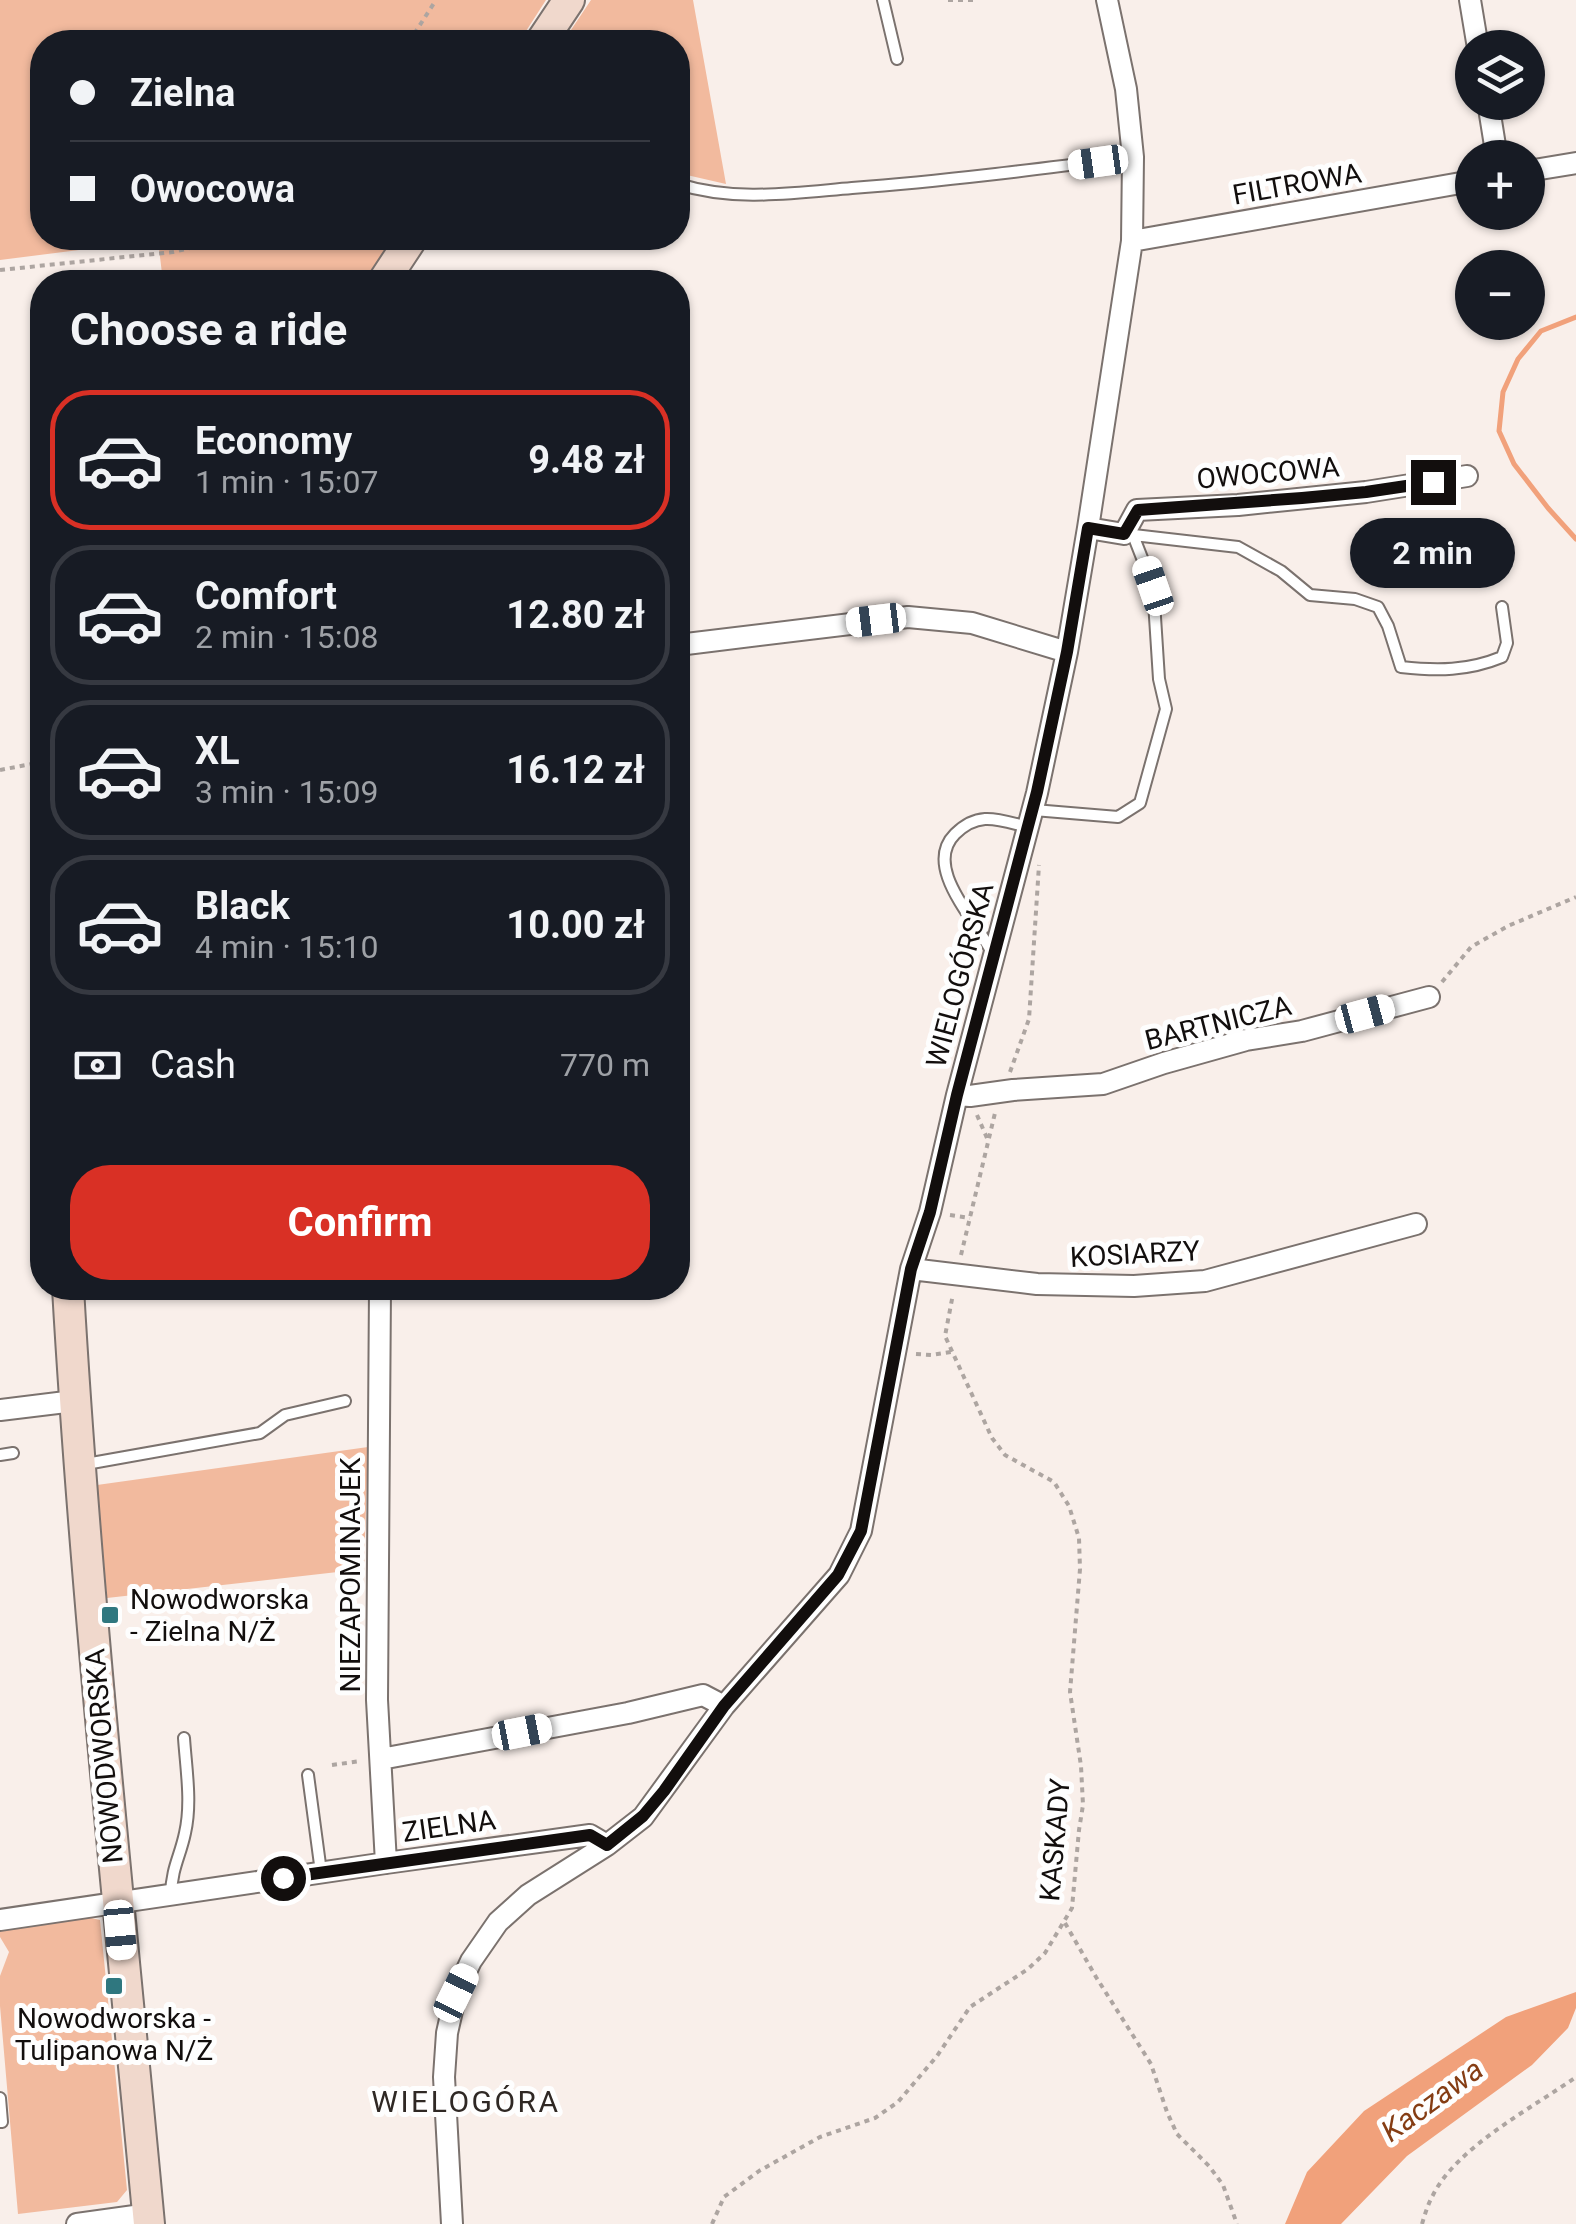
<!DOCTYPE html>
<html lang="en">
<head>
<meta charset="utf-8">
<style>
	:root { --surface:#171b24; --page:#242831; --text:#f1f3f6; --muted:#9ea1a6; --line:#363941; --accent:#d93025 }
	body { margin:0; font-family:Roboto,sans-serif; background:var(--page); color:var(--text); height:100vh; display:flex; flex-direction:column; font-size:38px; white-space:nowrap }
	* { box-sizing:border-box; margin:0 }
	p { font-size:32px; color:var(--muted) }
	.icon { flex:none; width:55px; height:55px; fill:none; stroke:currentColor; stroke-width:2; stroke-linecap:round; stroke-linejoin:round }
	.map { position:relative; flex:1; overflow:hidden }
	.panel { position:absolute; left:30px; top:270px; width:660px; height:1030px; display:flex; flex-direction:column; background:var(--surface); border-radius:40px; box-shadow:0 2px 8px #0004 }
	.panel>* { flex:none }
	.banner { position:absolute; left:30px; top:30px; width:660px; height:220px; border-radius:40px; box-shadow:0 2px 8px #0004; display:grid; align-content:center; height:220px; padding:0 40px; background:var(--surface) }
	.controls { position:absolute; left:1455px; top:30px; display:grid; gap:20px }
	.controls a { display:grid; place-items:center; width:90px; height:90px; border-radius:50%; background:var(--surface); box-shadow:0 2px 8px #0004; font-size:50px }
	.end { position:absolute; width:45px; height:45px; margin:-22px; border:12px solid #120e0d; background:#fff; box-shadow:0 0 0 5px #fff }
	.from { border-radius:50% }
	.bubble { position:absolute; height:70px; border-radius:35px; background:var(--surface); box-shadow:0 2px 8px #0004; font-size:32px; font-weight:700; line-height:70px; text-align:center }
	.car { position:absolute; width:30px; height:60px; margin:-30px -15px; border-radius:12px; box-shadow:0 0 8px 2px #0007; background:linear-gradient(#fff 24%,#345 0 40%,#fff 0 76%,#345 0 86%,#fff 0) }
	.banner b { display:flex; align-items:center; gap:35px; height:95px; font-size:38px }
	.banner b+b { border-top:2px solid var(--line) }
	.banner i { width:25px; height:25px; background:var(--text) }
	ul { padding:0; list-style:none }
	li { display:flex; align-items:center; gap:30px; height:140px; margin:0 20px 15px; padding:0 20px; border:5px solid var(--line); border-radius:40px }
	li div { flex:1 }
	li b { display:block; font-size:38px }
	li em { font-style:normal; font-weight:700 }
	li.selected { border-color:var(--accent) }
	li>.icon { width:90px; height:90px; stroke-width:1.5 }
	h2 { padding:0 40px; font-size:45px; line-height:120px }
	.pay { display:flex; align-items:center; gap:25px; height:110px; padding:0 40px; font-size:38px }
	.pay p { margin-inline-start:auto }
	.button { display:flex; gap:20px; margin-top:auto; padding:20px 40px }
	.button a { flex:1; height:115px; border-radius:40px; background:var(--accent); color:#fff; font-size:40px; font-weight:700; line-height:115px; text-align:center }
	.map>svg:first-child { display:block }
</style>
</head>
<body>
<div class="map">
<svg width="1576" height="2224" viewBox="0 0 1576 2224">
	<rect width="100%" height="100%" fill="#f9efea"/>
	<path fill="#f2ba9e" d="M 0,0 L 546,0 L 519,42 L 42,42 L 42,238 L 393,238 L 363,282 L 163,282 L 158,240 L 0,260 Z
		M 591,0 L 693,0 L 726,184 L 678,173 L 678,42 L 563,42 Z
		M 368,1447 L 364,1569 L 107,1598 L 97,1485 Z
		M 78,1915 L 100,1920 L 127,2190 L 117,2202 L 18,2214 L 0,2006 L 0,1976 L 9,1952 L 0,1937 L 0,1931 Z"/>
	<path fill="#f1a17b" d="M 1576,1992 L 1576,2008 L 1568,2028 L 1532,2065 L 1407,2156 L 1341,2224 L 1285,2224 L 1307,2172 L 1364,2111 L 1506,2017 Z"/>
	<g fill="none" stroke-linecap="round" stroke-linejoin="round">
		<path stroke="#f1a17b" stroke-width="5" d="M 1576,317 L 1541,331 L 1518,359 L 1503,392 L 1499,431 L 1514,464 L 1548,508 L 1576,539"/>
		<defs>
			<path id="lane" d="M 883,0 L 897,59
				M 678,184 C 735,202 793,193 852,188 C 946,181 1039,169 1133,157
				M 1125,534 L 1238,547 L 1281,571 L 1310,595 L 1355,599 L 1378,607 L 1388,626 L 1401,667 C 1437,671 1468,671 1502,657 L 1507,643 L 1502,607
				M 1034,810 L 1118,817 L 1140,803 L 1166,709 L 1159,679 L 1153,586 L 1133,535
				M 991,951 C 976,920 922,867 955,834 C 979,810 999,820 1028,827
				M 0,1455 L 13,1453
				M 86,1464 L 260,1433 L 285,1415 L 345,1401
				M 308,1775 L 321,1872
				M 171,1894 C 172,1867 180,1857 185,1833 C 192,1803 186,1768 184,1738
				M 0,2098 L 2,2122 L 0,2122"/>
			<path id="street" d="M 1470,0 L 1478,48
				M 1488,102 L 1497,158
				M 1528,171 L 1576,163
				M 1132,241 L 1472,181
				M 1088,528 L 1124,534 L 1137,510 L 1238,505 L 1366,492 L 1467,476
				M 678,645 L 908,617 L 972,623 L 1067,652
				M 957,1095 L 970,1096 L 1013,1090 L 1103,1084 L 1164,1063 L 1246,1040 L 1302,1031 L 1429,997
				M 911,1269 L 1037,1284 L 1134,1286 L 1205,1281 L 1416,1224
				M 380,1288 L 377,1700 L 386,1863
				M 0,1410 L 74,1401
				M 381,1759 L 628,1713 L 703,1695 L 724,1706
				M 0,1920 L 386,1863 L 590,1835 L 607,1845
				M 77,2224 L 149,2214
				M 452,2224 L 444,2077 L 447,2033 L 456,1993 L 471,1961 L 498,1922 L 528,1895 L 607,1845 L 643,1817 L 724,1706 L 839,1575 L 861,1531 L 911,1269 L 930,1212 L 957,1095 L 1037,793 L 1067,652 L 1088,528 L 1132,241 L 1133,157 L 1126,89 L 1107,0"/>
			<path id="secondary" d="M 541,42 L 569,0
				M 383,282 L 412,238
				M 68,1288 C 86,1600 120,1912 149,2224"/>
		</defs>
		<use href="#lane" stroke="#7b726e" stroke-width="14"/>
		<use href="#street" stroke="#7b726e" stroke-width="24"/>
		<use href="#secondary" stroke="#7b726e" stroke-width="34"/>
		<path stroke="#ada5a1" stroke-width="4" stroke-dasharray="5 5" stroke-linecap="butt" d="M 948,0 L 974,0
			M 409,42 L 436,0
			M 0,270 L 173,252 L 233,238
			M 0,770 L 42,762
			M 1442,982 L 1471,947 L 1508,926 L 1576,897
			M 1010,1072 L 1029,1019 L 1039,865
			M 977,1115 L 987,1138
			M 950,1215 L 970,1218
			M 961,1255 L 995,1113
			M 916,1354 L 931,1355 L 951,1352
			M 332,1765 L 361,1761
			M 1065,1923 L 1096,1977 L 1151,2064 L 1167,2112 L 1177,2134 L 1209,2166 L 1223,2185 L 1237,2224
			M 712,2224 L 724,2197 L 759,2171 L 820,2137 L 875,2118 L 898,2102 L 937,2056 L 970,2007 L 1028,1969 L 1045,1953 L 1072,1908 L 1079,1830 L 1083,1805 L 1081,1766 L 1070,1692 L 1080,1569 L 1079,1538 L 1069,1506 L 1054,1482 L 1005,1455 L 992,1438 L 945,1336 L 953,1294
			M 1422,2224 C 1425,2214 1428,2204 1433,2195 C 1457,2147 1532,2108 1576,2077"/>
		<use href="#lane" stroke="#fff" stroke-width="10"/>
		<use href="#street" stroke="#fff" stroke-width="20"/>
		<use href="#secondary" stroke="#f0d8cc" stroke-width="30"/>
	</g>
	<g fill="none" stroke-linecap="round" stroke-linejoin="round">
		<path stroke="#120e0d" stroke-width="12" d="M 283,1878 L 590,1835 L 607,1845 L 643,1816 L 664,1791 L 724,1706 L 838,1575 L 861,1531 L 911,1269 L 930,1212 L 957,1095 L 1037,792 L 1067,652 L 1088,528 L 1124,534 L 1138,510 L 1302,498 L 1366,492 L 1433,482"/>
	</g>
	<g fill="#2f777f" stroke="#fefefe" stroke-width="4">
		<rect x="100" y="1605" width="20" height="20" rx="5"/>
		<rect x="104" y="1976" width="20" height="20" rx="5"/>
	</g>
	<g text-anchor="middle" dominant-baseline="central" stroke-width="10" stroke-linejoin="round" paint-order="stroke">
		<g font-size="28" fill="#120e0d" stroke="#fefefe">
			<text transform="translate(1297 184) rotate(-10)">FILTROWA</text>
			<text transform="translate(1268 473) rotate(-5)">OWOCOWA</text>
			<text transform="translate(960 975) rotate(-75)">WIELOGÓRSKA</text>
			<text transform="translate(1218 1023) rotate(-14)">BARTNICZA</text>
			<text transform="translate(1135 1254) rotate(-3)">KOSIARZY</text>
			<text transform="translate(350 1575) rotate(-90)">NIEZAPOMINAJEK</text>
			<text transform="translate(104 1756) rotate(-95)">NOWODWORSKA</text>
			<text transform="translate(449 1826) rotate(-8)">ZIELNA</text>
			<text transform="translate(1055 1840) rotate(-85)">KASKADY</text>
		</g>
		<g font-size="28" fill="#120e0d" stroke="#fefefe" text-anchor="start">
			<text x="130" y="1599">Nowodworska<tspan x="130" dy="32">- Zielna N/Ż</tspan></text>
			<text x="114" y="2018" text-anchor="middle">Nowodworska -<tspan x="114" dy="32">Tulipanowa N/Ż</tspan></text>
		</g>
		<g font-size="30" font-style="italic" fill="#853d14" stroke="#fefefe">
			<text transform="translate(1432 2100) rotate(-36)">Kaczawa</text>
		</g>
		<g font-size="30" letter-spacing="2.5" fill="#2f2824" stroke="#fefefe">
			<text x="466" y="2101">WIELOGÓRA</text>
		</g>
	</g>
</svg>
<div class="controls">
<a><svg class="icon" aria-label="layers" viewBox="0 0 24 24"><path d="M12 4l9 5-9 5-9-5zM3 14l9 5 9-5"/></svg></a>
<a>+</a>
<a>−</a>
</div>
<i class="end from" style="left:283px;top:1878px"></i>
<i class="end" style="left:1433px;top:482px"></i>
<div class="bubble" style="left:1350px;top:518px;width:165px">2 min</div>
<i class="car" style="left:1098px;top:162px;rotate:262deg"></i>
<i class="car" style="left:1153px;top:586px;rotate:341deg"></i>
<i class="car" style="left:876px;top:620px;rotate:263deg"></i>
<i class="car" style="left:1365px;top:1014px;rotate:75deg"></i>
<i class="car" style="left:522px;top:1732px;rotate:79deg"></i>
<i class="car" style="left:120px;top:1930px;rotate:175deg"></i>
<i class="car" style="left:456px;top:1993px;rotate:26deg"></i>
<div class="banner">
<b><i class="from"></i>Zielna</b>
<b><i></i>Owocowa</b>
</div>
<section class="panel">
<h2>Choose a ride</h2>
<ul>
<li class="selected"><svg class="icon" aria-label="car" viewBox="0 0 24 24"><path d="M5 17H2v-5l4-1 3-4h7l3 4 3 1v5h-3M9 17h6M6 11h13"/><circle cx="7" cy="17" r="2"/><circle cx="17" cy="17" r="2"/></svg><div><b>Economy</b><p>1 min · 15:07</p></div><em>9.48 zł</em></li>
<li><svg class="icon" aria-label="car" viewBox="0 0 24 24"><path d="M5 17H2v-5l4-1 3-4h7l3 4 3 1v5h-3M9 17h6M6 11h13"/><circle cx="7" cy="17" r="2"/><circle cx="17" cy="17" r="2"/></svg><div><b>Comfort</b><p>2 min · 15:08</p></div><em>12.80 zł</em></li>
<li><svg class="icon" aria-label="car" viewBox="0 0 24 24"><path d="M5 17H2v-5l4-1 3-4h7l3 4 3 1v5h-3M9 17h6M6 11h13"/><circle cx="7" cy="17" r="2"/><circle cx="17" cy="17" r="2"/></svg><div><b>XL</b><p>3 min · 15:09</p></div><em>16.12 zł</em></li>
<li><svg class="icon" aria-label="car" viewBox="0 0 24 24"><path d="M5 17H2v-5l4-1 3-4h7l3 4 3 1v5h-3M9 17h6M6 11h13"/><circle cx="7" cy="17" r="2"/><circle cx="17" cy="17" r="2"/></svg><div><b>Black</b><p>4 min · 15:10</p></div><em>10.00 zł</em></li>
</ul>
<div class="pay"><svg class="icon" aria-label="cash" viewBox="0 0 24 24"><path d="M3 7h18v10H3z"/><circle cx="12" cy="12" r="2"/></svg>Cash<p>770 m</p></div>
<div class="button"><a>Confirm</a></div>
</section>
</div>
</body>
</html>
